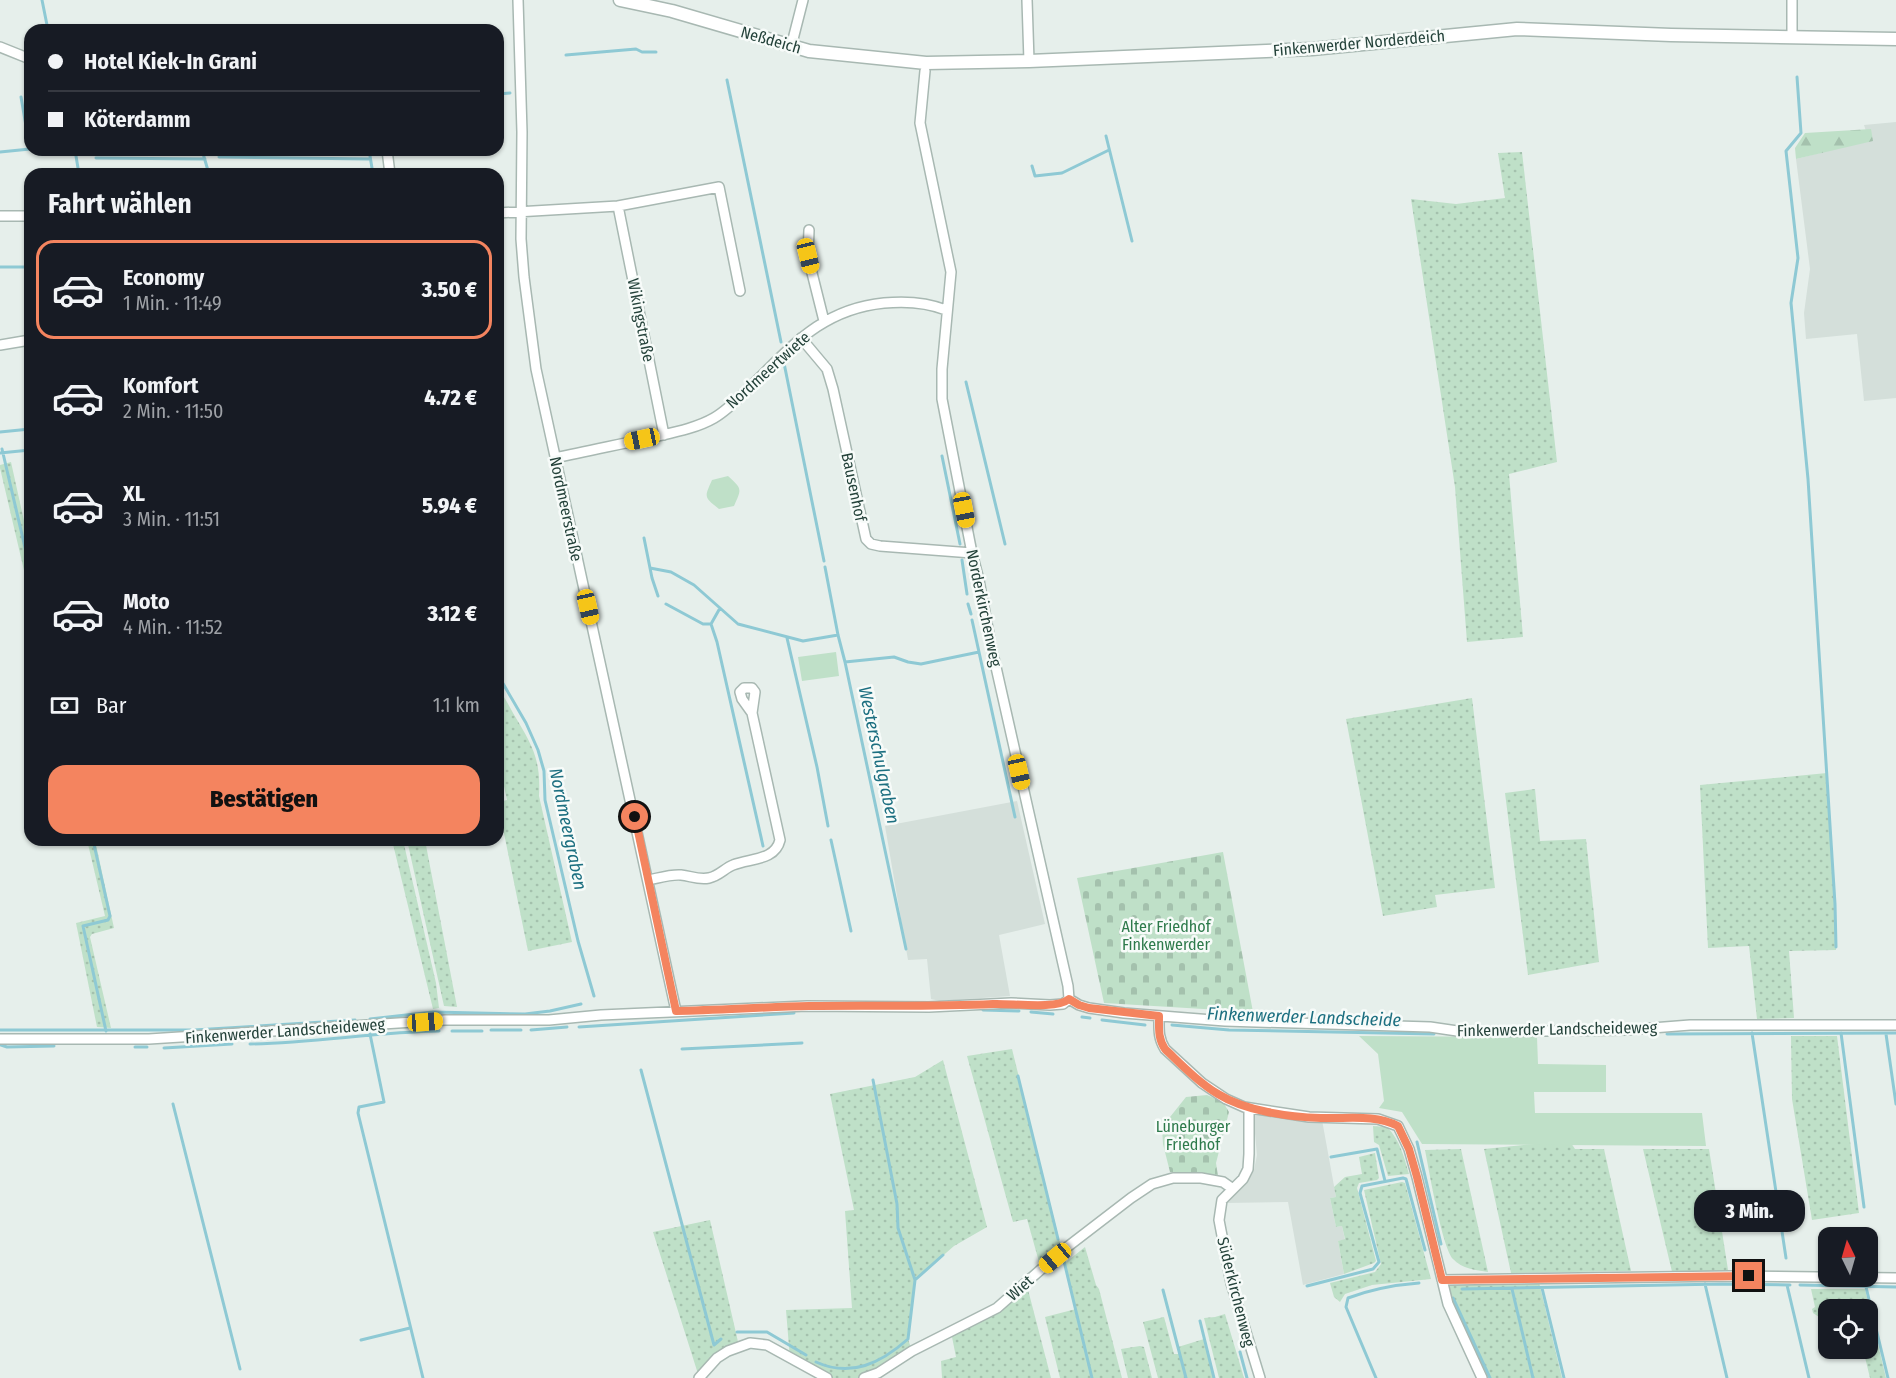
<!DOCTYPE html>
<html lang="de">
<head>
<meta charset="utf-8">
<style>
	:root { --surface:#171b24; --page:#20242c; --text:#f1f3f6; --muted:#9ea1a6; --line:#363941; --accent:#f4845f }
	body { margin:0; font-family:"Fira Sans Condensed",sans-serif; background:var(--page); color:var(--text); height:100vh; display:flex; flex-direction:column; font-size:22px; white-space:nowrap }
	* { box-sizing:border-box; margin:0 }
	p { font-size:20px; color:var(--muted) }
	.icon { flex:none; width:33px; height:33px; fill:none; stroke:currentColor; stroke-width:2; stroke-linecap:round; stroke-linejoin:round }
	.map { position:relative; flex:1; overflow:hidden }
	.panel { position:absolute; left:24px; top:168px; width:480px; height:678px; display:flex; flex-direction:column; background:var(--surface); border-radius:18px; box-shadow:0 2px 4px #0004 }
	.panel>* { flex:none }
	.banner { position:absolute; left:24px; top:24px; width:480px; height:132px; border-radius:18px; box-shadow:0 2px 4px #0004; display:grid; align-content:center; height:132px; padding:0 24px; background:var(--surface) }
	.needle { width:39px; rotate:355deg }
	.tools { position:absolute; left:1818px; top:1227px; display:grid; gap:12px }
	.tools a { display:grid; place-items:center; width:60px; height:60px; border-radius:12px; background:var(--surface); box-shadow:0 2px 4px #0004; font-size:30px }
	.end { position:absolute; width:27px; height:27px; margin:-14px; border:8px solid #f4845f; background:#111; box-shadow:0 0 0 3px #111 }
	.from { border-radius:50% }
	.bubble { position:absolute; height:42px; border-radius:18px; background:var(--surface); box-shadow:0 2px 4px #0004; font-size:20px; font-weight:800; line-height:42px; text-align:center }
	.car { position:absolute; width:18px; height:36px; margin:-18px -9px; border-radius:8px; box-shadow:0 0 4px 2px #0007; background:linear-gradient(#f5c518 24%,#345 0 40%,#f5c518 0 76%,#345 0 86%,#f5c518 0) }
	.banner b { display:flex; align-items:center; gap:21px; height:57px; font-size:22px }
	.banner b+b { border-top:2px solid var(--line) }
	.banner i { width:15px; height:15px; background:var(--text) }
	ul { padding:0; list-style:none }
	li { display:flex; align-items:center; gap:18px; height:99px; margin:0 12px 9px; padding:0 12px; border:3px solid transparent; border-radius:18px }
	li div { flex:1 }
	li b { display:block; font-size:22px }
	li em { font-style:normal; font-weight:800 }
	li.on { border-color:var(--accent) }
	li>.icon { width:54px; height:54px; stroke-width:1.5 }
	h2 { padding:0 24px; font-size:27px; line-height:72px }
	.pay { display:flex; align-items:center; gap:15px; height:66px; padding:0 24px; font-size:22px }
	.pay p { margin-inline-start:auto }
	.action { display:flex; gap:12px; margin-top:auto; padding:12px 24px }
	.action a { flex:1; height:69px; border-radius:18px; background:var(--accent); color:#111; font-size:24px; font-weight:800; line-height:69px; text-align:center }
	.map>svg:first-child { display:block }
</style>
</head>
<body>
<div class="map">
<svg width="1896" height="1378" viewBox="0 0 1896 1378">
	<defs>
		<pattern id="grass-dots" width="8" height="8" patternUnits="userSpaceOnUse" patternTransform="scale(1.5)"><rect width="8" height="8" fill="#bfe0c8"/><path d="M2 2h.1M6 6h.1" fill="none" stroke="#a4c1ad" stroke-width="1.8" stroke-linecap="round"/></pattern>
		<pattern id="forest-firs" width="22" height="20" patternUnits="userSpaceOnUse" patternTransform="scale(1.5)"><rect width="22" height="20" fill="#bfe0c8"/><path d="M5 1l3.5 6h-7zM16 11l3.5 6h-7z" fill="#a4c1ad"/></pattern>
		<pattern id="cemetery-stones" width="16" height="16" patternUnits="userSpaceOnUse" patternTransform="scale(1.5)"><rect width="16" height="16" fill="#bfe0c8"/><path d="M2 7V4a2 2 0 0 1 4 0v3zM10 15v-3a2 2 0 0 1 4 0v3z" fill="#a4c1ad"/></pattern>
	</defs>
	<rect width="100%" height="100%" fill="#e6efeb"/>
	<path fill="#d4dfda" d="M 1896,122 L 1896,398 L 1864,401 L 1857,334 L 1806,339 L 1804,313 L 1810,269 L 1796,159 L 1851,145 L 1867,134 L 1864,125 Z
		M 1017,801 L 1045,924 L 999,935 L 1010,996 L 940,1001 L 931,999 L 927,959 L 908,960 L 885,826 Z
		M 1253,1112 L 1322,1120 L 1336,1197 L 1330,1198 L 1336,1227 L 1342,1226 L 1345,1240 L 1338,1241 L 1344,1274 L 1303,1285 L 1288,1202 L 1226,1203 L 1248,1182 L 1254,1170 L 1257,1155 Z"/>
	<path fill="url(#grass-dots)" d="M 1522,152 L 1557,462 L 1509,474 L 1523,637 L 1467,642 L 1455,487 L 1411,199 L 1456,204 L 1505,198 L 1498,153 Z
		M 11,462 L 30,548 L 30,596 L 0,468 L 0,465 Z
		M 498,690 C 504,695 509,706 513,713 C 532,745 541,758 539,796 L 572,942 L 528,951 L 498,804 L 498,802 L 507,800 L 498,759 Z
		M 1472,698 L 1495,888 L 1435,895 L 1437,907 L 1383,916 L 1346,719 Z
		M 1827,773 L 1835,904 L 1836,950 L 1789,951 L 1794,1018 L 1757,1019 L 1749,946 L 1708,948 L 1700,785 Z
		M 1535,789 L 1540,841 L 1586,839 L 1599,962 L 1528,975 L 1505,793 Z
		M 87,840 L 95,840 L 114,928 L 92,934 L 90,937 L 111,1028 L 97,1027 L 76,923 L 105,916 Z
		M 392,840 L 403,840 L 436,983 L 439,1008 L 433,1009 Z
		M 407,840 L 425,840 L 457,1007 L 444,1006 Z
		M 1791,1036 L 1837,1036 L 1859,1213 L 1812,1220 L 1792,1099 Z
		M 1012,1049 L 1062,1251 L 1041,1269 L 1027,1219 L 1013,1222 L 967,1056 Z
		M 943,1060 L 987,1227 L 954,1246 L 915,1280 L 908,1339 L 912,1351 L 864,1378 L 827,1378 L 790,1359 L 786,1310 L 852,1308 L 845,1211 L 854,1210 L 830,1094 L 915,1077 Z
		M 1373,1126 L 1387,1127 C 1400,1140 1404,1157 1409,1174 L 1388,1176 L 1379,1145 L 1374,1142 Z
		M 1571,1143 L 1575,1149 L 1604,1149 L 1631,1271 L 1511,1273 L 1484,1149 L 1534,1144 Z
		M 1461,1149 L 1488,1272 C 1476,1270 1462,1269 1453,1259 C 1442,1247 1429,1170 1425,1150 Z
		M 1643,1149 L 1709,1149 L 1729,1276 L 1673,1276 Z
		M 1375,1153 L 1379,1178 L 1377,1180 L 1359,1183 L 1357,1188 L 1376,1261 L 1374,1263 L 1344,1274 L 1338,1241 L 1345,1239 L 1342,1226 L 1336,1227 L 1330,1198 L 1336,1197 L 1334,1187 L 1345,1177 L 1362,1174 L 1359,1157 Z
		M 1402,1182 L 1405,1183 L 1431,1279 L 1372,1285 L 1345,1294 L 1340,1302 L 1334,1297 L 1330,1283 L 1375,1272 L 1381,1264 L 1364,1190 Z
		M 710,1220 L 739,1346 L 699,1377 L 653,1232 Z
		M 1085,1247 L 1096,1285 L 1099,1289 L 1122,1378 L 1060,1378 L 1045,1317 L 1076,1309 L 1065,1263 Z
		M 1538,1278 L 1562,1378 L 1482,1378 L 1442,1280 Z
		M 1026,1282 L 1051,1378 L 942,1378 L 941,1361 L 956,1357 L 951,1332 L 997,1308 Z
		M 1811,1289 L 1865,1289 L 1886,1378 L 1870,1378 L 1863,1349 L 1868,1348 L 1868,1310 L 1828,1310 L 1828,1323 L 1813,1313 L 1812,1309 L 1815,1307 Z
		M 1225,1314 L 1244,1378 L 1219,1378 L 1204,1318 L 1215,1317 Z
		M 1164,1317 L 1174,1354 L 1179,1354 L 1178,1347 L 1204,1339 L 1214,1378 L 1158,1378 L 1143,1322 Z
		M 1140,1346 L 1144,1347 L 1152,1378 L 1128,1378 L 1121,1349 Z"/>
	<path fill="url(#forest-firs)" d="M 1871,129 L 1873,141 L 1796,159 L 1795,148 L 1805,133 Z"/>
	<path fill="url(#cemetery-stones)" d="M 1223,852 L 1253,1012 L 1104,1003 L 1077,878 Z
		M 1207,1095 L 1223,1102 L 1229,1112 L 1216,1163 L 1218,1176 L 1170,1172 L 1163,1144 L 1162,1127 L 1186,1097 Z"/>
	<path fill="#bfe0c8" d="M 728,476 C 742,489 742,488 734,506 L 719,509 C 704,497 704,498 712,480 Z
		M 836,652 L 839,676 L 802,681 L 798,657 Z
		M 1359,1036 L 1537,1037 L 1538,1064 L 1606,1065 L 1606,1092 L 1534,1092 L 1535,1113 L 1702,1113 L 1706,1146 L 1422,1144 L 1402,1112 L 1379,1108 L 1384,1101 L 1378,1054 Z"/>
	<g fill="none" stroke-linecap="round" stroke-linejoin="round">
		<path stroke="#8ec9d4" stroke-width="3" d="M 42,0 L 48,30
			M 566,55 L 636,49 L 642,52 L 656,52
			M 1797,77 L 1801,133 L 1786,151 L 1798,258 L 1791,303 L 1808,479 L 1835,904 L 1836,947
			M 727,80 L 781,342
			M 498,94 L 510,93
			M 21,97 L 30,149
			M 1106,136 L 1132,241
			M 75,150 L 79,174
			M 202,150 L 209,174
			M 369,150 L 373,174
			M 0,152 L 30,149
			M 219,157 L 370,159
			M 96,158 L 205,159
			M 1032,166 L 1035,176 L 1062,173 L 1109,150
			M 0,267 L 30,267
			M 784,363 L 824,561
			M 966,382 L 1005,544
			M 0,432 L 30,429
			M 2,449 L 30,569
			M 0,453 L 30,450
			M 942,456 L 960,544
			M 644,538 L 652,578 L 658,596
			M 962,560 L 967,594
			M 825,567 L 838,635 L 845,662 L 906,949
			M 650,568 L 671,572 L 694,585 L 738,624 L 803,641 L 838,635
			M 666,604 L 703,624 L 711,624 L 720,608
			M 968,604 L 971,614
			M 972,620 L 1015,817
			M 711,624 L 717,642 L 763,846
			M 787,638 L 817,767 L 828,826
			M 845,662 L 894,657 L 908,662 L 921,664 L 979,652
			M 498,675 L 526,723 L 538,750 L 544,771 L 545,800 L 578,941 L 594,996
			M 93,840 L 110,916 L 108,920 L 83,926 L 106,1031
			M 831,840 L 851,931
			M 983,1010 L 1019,1011
			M 1031,1012 L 1053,1014
			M 1082,1017 L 1090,1018
			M 370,1019 L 433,1012 L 525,1014 L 550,1011 L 581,1004
			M 1102,1020 L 1145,1025
			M 1172,1025 L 1229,1030 L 1434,1034
			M 579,1027 L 794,1013
			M 0,1030 L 194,1030 L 355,1020
			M 491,1030 L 521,1030
			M 531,1030 L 567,1027
			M 452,1031 L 482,1031
			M 1752,1033 L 1786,1258
			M 1841,1033 L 1864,1207
			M 370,1034 L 384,1102 L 359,1107 L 358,1113 L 423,1378
			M 1667,1034 L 1896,1033
			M 1886,1034 L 1896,1104
			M 250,1044 C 314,1043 376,1032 439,1031
			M 1,1045 L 7,1047 L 54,1046
			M 135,1047 L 147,1047
			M 164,1048 L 232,1044
			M 682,1049 L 802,1043
			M 641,1070 L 714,1345 L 721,1339
			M 1018,1076 L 1058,1239
			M 873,1080 L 897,1204 L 898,1228 L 915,1280
			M 173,1104 L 240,1369
			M 1417,1142 L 1441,1244
			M 1331,1157 L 1377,1149 L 1385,1181
			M 1063,1257 L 1092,1378
			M 1705,1284 L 1727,1378
			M 1787,1285 L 1809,1378
			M 1800,1285 L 1896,1287
			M 1307,1286 L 1373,1269 L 1379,1262 L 1360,1193 L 1362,1186 L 1403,1178 L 1406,1179 L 1425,1250
			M 1866,1287 L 1888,1378
			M 1542,1288 L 1564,1378
			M 1462,1289 L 1722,1284 L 1790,1285
			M 1512,1289 L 1533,1378
			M 1163,1290 L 1186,1378
			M 1453,1298 L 1490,1378
			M 1200,1321 L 1214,1378
			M 737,1332 L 767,1332 L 806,1355
			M 361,1340 L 410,1328
			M 1240,1352 L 1247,1378
			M 816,1362 C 851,1378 881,1363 908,1339 L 915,1280 L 943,1255
			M 1376,1378 L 1346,1307 L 1348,1298 C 1372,1289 1393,1285 1419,1283"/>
		<defs>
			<path id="minor" d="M 518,0 L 522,132 L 521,239 L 524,277 L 536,369 L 676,1011
				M 1027,0 L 1029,61
				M 1792,38 L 1792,0
				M 0,47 L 30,59
				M 791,47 L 803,0
				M 925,71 L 920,123 L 951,272 L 942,369 L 942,399 L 972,553 L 979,580 L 991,645 L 1068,986 L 1069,999
				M 387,150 L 390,174
				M 618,206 L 664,435
				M 498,213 L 618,206 L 719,187 L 740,291
				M 0,216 L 30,216
				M 809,230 L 808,257 L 824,321
				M 801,338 L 827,369 L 833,389 L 866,539 L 871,544 L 880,546 L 972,553
				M 0,345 L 30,340
				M 555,458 C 586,451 617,445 649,438 C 670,433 695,429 714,418 C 728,410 740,397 752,385 C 793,345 823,309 884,303 C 905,301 926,302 946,310
				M 649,880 C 659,878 671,874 681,875 C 691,876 698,880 709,878 C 719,876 725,868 733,865 C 750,858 775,861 780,840 L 752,713 L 755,692 L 752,688 L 744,688 L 740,692 L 742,699 L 752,713
				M 1069,999 L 1079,1005 L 1089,1008 L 1124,1013 L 1225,1021 L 1430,1027 L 1464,1032 L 1627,1030 L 1690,1025 L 1896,1025
				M 1159,1016 C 1159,1029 1158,1038 1165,1049 L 1202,1083 L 1226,1099 L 1244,1107 L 1309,1117 L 1378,1119 L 1398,1126 L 1409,1149 L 1417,1177 L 1448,1304 L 1482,1378
				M 0,1039 L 149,1039 L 445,1020 L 549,1020 L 601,1015 L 807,1006 L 929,1007 L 1011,1003 L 1050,1005 L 1063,1004 L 1069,999
				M 1249,1108 L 1249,1154 L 1248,1169 L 1243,1179 L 1222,1200 L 1219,1220 L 1231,1283 L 1260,1378
				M 1442,1280 L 1729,1276 L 1896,1278
				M 699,1378 L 717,1358 L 728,1351 L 750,1343 L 767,1345 L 827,1378
				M 864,1378 L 878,1373 L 912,1351 L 997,1308 L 1062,1251 L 1131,1198 L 1152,1184 L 1173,1178 L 1201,1178 L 1223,1182 L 1233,1189"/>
			<path id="tertiary" d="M 620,0 L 672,11 L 809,51 L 926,63 L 1029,61 L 1312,49 L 1517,29 L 1671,35 L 1896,39"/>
		</defs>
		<use href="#minor" stroke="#a8b8b2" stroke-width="12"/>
		<use href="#tertiary" stroke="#a8b8b2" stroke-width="15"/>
		<use href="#minor" stroke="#fff" stroke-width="9"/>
		<use href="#tertiary" stroke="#fff" stroke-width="12"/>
	</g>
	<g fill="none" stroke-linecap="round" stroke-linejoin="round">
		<path stroke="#f4845f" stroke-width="8" d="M 635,817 L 676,1011 C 720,1010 765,1007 809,1006 C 870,1005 931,1007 993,1004 C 1011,1003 1056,1010 1069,999 L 1079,1005 L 1089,1008 L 1159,1016 C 1159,1029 1158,1039 1165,1049 C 1182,1065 1198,1082 1218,1094 C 1245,1111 1289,1117 1321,1118 C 1348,1119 1374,1114 1398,1126 L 1409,1149 L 1417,1177 L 1442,1280 L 1749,1276"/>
	</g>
	<g text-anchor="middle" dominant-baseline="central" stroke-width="5" stroke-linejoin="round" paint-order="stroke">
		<g font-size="16" fill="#24423a" stroke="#f7fbf9">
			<text transform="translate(771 40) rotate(16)">Neßdeich</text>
			<text transform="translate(1359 43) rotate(-5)">Finkenwerder Norderdeich</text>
			<text transform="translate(641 320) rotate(79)">Wikingstraße</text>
			<text transform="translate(768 370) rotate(-42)">Nordmeertwiete</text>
			<text transform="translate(854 487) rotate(78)">Bausenhof</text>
			<text transform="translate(566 509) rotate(78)">Nordmeerstraße</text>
			<text transform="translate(984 608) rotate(78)">Norderkirchenweg</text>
			<text transform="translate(1557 1029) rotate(-1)">Finkenwerder Landscheideweg</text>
			<text transform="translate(285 1031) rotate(-4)">Finkenwerder Landscheideweg</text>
			<text transform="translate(1020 1288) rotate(-42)">Wiet</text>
			<text transform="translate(1236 1292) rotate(76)">Süderkirchenweg</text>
		</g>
		<g font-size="16" fill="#2d7a4b" stroke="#f7fbf9">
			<text x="1166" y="926">Alter Friedhof<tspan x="1166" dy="18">Finkenwerder</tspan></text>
			<text x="1193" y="1126">Lüneburger<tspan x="1193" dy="18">Friedhof</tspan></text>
		</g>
		<g font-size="18" font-style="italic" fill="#1c6f80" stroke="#f7fbf9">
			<text transform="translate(879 755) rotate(78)">Westerschulgraben</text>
			<text transform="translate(568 829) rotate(78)">Nordmeergraben</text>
			<text transform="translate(1304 1017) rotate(2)">Finkenwerder Landscheide</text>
		</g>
	</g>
</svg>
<div class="tools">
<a><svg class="needle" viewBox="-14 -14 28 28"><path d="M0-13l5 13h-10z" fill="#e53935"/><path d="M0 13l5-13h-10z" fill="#9ea1a6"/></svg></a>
<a><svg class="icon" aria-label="locate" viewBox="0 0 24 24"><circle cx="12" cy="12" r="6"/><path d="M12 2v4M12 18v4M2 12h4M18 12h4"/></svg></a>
</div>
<i class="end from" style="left:635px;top:817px"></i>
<i class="end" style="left:1749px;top:1276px"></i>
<div class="bubble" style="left:1694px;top:1190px;width:111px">3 Min.</div>
<i class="car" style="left:808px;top:256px;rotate:166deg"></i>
<i class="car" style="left:642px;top:439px;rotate:258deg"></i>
<i class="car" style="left:964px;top:510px;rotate:169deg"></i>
<i class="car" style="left:588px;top:607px;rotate:167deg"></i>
<i class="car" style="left:1019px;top:772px;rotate:167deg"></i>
<i class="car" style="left:425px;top:1022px;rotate:86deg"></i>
<i class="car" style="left:1055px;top:1258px;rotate:230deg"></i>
<div class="banner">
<b><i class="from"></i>Hotel Kiek-In Grani</b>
<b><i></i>Köterdamm</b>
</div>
<section class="panel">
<h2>Fahrt wählen</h2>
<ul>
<li class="on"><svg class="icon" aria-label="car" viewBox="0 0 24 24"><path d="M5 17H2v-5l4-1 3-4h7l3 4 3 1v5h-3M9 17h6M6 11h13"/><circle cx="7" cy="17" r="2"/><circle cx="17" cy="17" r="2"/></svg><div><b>Economy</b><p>1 Min. · 11:49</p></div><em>3.50 €</em></li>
<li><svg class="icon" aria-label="car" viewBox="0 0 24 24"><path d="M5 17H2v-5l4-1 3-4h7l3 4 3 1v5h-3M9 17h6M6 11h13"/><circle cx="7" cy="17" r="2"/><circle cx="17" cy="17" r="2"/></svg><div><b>Komfort</b><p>2 Min. · 11:50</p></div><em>4.72 €</em></li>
<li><svg class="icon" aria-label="car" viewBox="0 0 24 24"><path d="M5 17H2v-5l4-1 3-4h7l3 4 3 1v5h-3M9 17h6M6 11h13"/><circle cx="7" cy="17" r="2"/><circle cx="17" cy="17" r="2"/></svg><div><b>XL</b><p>3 Min. · 11:51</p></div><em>5.94 €</em></li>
<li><svg class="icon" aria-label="car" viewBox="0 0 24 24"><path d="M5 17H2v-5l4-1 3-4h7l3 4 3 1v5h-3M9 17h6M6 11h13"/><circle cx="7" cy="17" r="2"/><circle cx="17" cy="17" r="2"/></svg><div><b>Moto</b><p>4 Min. · 11:52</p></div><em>3.12 €</em></li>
</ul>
<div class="pay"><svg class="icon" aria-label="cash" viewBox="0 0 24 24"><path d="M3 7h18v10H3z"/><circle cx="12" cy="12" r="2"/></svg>Bar<p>1.1 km</p></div>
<div class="action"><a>Bestätigen</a></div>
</section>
</div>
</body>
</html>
